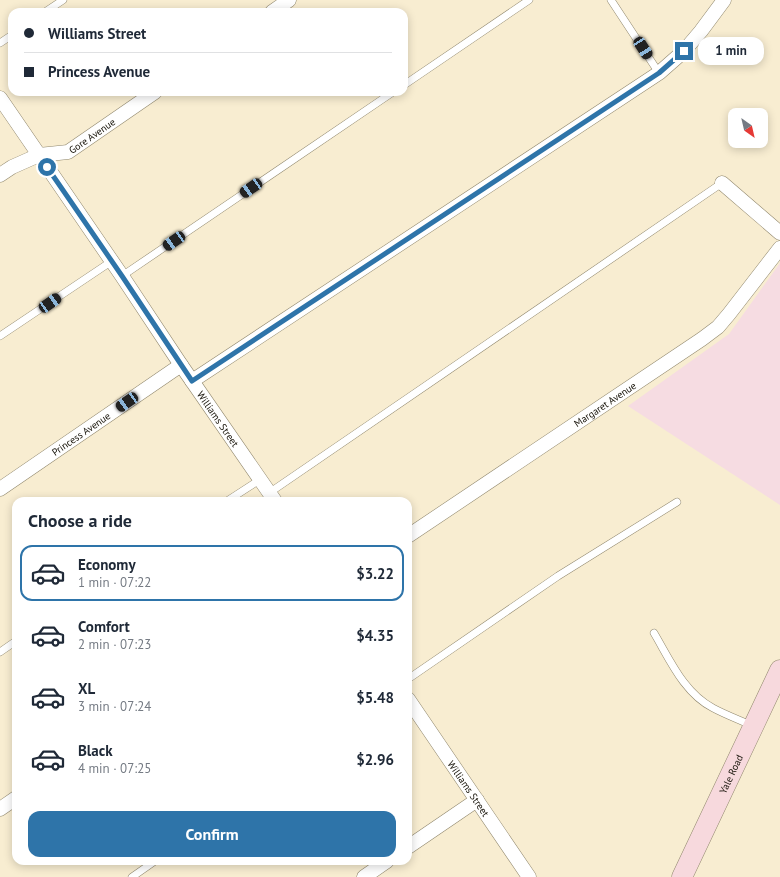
<!DOCTYPE html>
<html lang="en">
<head>
<meta charset="utf-8">
<style>
	:root { --surface:#fff; --page:#f2f2f3; --text:#1f2937; --muted:#747a83; --line:#e0e1e3; --accent:#2e74a9 }
	body { margin:0; font-family:"PT Sans",sans-serif; background:var(--page); color:var(--text); height:100vh; display:flex; flex-direction:column; font-size:15px; white-space:nowrap }
	* { box-sizing:border-box; margin:0 }
	p { font-size:13px; color:var(--muted) }
	.icon { flex:none; width:22px; height:22px; fill:none; stroke:currentColor; stroke-width:2; stroke-linecap:round; stroke-linejoin:round }
	.map { position:relative; flex:1; overflow:hidden }
	.panel { position:absolute; left:12px; top:497px; width:400px; height:368px; display:flex; flex-direction:column; background:var(--surface); border-radius:12px; box-shadow:0 2px 10px #0003 }
	.panel>* { flex:none }
	.guide { position:absolute; left:8px; top:8px; width:400px; height:88px; border-radius:12px; box-shadow:0 2px 10px #0003; display:grid; align-content:center; height:88px; padding:0 16px; background:var(--surface) }
	.needle { width:26px; rotate:146deg }
	.fabs { position:absolute; left:728px; top:108px; display:grid; gap:8px }
	.fabs a { display:grid; place-items:center; width:40px; height:40px; border-radius:8px; background:var(--surface); box-shadow:0 2px 10px #0003; font-size:20px }
	.end { position:absolute; width:18px; height:18px; margin:-9px; border:5px solid #2e74a9; background:#fff; box-shadow:0 0 0 2px #fff }
	.from { border-radius:50% }
	.bubble { position:absolute; height:28px; border-radius:12px; background:var(--surface); box-shadow:0 2px 10px #0003; font-size:13px; font-weight:700; line-height:28px; text-align:center }
	.car { position:absolute; width:12px; height:24px; margin:-12px -6px; border-radius:5px; box-shadow:0 0 3px 1px #0007; background:linear-gradient(#222 24%,#8ab4d8 0 40%,#222 0 76%,#8ab4d8 0 86%,#222 0) }
	.guide b { display:flex; align-items:center; gap:14px; height:38px; font-size:15px }
	.guide b+b { border-top:1px solid var(--line) }
	.guide i { width:10px; height:10px; background:var(--text) }
	ul { padding:0; list-style:none }
	li { display:flex; align-items:center; gap:12px; height:56px; margin:0 8px 6px; padding:0 8px; border:2px solid transparent; border-radius:12px }
	li div { flex:1 }
	li b { display:block; font-size:15px }
	li em { font-style:normal; font-weight:700 }
	li.selected { border-color:var(--accent) }
	li>.icon { width:36px; height:36px; stroke-width:1.5 }
	h2 { padding:0 16px; font-size:18px; line-height:48px }
	.primary-button { display:flex; gap:8px; margin-top:auto; padding:8px 16px }
	.primary-button a { flex:1; height:46px; border-radius:12px; background:var(--accent); color:#fff; font-size:16px; font-weight:700; line-height:46px; text-align:center }
	.map>svg:first-child { display:block }
</style>
</head>
<body>
<div class="map">
<svg width="780" height="877" viewBox="0 0 780 877">
	<rect width="100%" height="100%" fill="#f8edd1"/>
	<path fill="#f6dce2" d="M 780,263 L 780,505 L 628,406 L 729,334 Z"/>
	<g fill="none" stroke-linecap="round" stroke-linejoin="round">
		<defs>
			<path id="service" d="M 611,0 L 659,73
				M 45,12 L 63,0
				M 0,43 L 12,35
				M 404,85 L 529,0
				M 122,276 L 393,92
				M 0,336 L 112,261
				M 269,493 L 722,183
				M 227,501 L 261,479
				M 654,633 C 670,660 684,693 713,708 C 726,715 740,720 753,726
				M 0,652 L 16,641
				M 408,679 L 558,576 L 677,502
				M 132,877 L 155,861"/>
			<g id="minor">
				<path d="M 272,12 L 289,0"/>
				<path id="s1" d="M 0,98 L 122,276 L 181,365 L 275,501"/>
				<path id="s2" d="M 0,175 L 12,167 L 39,155 L 68,152 L 155,92"/>
				<path d="M 722,183 L 780,233"/>
				<path d="M 192,381 L 659,73 L 684,51 L 701,31 L 724,0"/>
				<path id="s3" d="M 0,489 L 181,365"/>
				<path id="s4" d="M 408,536 L 702,339 L 718,327 L 729,314 L 780,248"/>
				<path id="s5" d="M 408,699 L 529,877"/>
				<path d="M 0,809 L 16,798"/>
				<path d="M 408,847 L 477,800"/>
				<path d="M 364,877 L 387,861"/>
			</g>
			<g id="secondary">
				<path id="s6" d="M 682,877 L 780,670"/>
			</g>
		</defs>
		<use href="#service" stroke="#90876d" stroke-width="8"/>
		<use href="#minor" stroke="#90876d" stroke-width="15"/>
		<use href="#secondary" stroke="#90876d" stroke-width="21"/>
		<use href="#service" stroke="#fff" stroke-width="7"/>
		<use href="#minor" stroke="#fff" stroke-width="14"/>
		<use href="#secondary" stroke="#f7d9dd" stroke-width="20"/>
	</g>
	<g fill="none" stroke-linecap="round" stroke-linejoin="round">
		<path stroke="#2e74a9" stroke-width="5" d="M 47,167 L 122,276 L 192,381 L 659,73 L 684,51"/>
	</g>
	<g text-anchor="middle" dominant-baseline="central" stroke-width="3.5" stroke-linejoin="round" paint-order="stroke">
		<g font-size="10" fill="#161208" stroke="#fff">
			<text stroke="none"><textPath href="#s2" startOffset="102">Gore Avenue</textPath></text>
			<text stroke="none"><textPath href="#s4" startOffset="237">Margaret Avenue</textPath></text>
			<text stroke="none"><textPath href="#s1" startOffset="388">Williams Street</textPath></text>
			<text stroke="none"><textPath href="#s3" startOffset="98">Princess Avenue</textPath></text>
			<text stroke="none"><textPath href="#s6" startOffset="114">Yale Road</textPath></text>
			<text stroke="none"><textPath href="#s5" startOffset="108">Williams Street</textPath></text>
		</g>
	</g>
</svg>
<div class="fabs">
<a><svg class="needle" viewBox="-14 -14 28 28"><path d="M0-13l5 13h-10z" fill="#e53935"/><path d="M0 13l5-13h-10z" fill="#747a83"/></svg></a>
</div>
<i class="end from" style="left:47px;top:167px"></i>
<i class="end" style="left:684px;top:51px"></i>
<div class="bubble" style="left:698px;top:37px;width:66px">1 min</div>
<i class="car" style="left:643px;top:48px;rotate:147deg"></i>
<i class="car" style="left:251px;top:188px;rotate:236deg"></i>
<i class="car" style="left:174px;top:241px;rotate:236deg"></i>
<i class="car" style="left:50px;top:303px;rotate:56deg"></i>
<i class="car" style="left:127px;top:402px;rotate:236deg"></i>
<div class="guide">
<b><i class="from"></i>Williams Street</b>
<b><i></i>Princess Avenue</b>
</div>
<section class="panel">
<h2>Choose a ride</h2>
<ul>
<li class="selected"><svg class="icon" aria-label="car" viewBox="0 0 24 24"><path d="M5 17H2v-5l4-1 3-4h7l3 4 3 1v5h-3M9 17h6M6 11h13"/><circle cx="7" cy="17" r="2"/><circle cx="17" cy="17" r="2"/></svg><div><b>Economy</b><p>1 min · 07:22</p></div><em>$3.22</em></li>
<li><svg class="icon" aria-label="car" viewBox="0 0 24 24"><path d="M5 17H2v-5l4-1 3-4h7l3 4 3 1v5h-3M9 17h6M6 11h13"/><circle cx="7" cy="17" r="2"/><circle cx="17" cy="17" r="2"/></svg><div><b>Comfort</b><p>2 min · 07:23</p></div><em>$4.35</em></li>
<li><svg class="icon" aria-label="car" viewBox="0 0 24 24"><path d="M5 17H2v-5l4-1 3-4h7l3 4 3 1v5h-3M9 17h6M6 11h13"/><circle cx="7" cy="17" r="2"/><circle cx="17" cy="17" r="2"/></svg><div><b>XL</b><p>3 min · 07:24</p></div><em>$5.48</em></li>
<li><svg class="icon" aria-label="car" viewBox="0 0 24 24"><path d="M5 17H2v-5l4-1 3-4h7l3 4 3 1v5h-3M9 17h6M6 11h13"/><circle cx="7" cy="17" r="2"/><circle cx="17" cy="17" r="2"/></svg><div><b>Black</b><p>4 min · 07:25</p></div><em>$2.96</em></li>
</ul>
<div class="primary-button"><a>Confirm</a></div>
</section>
</div>
</body>
</html>
